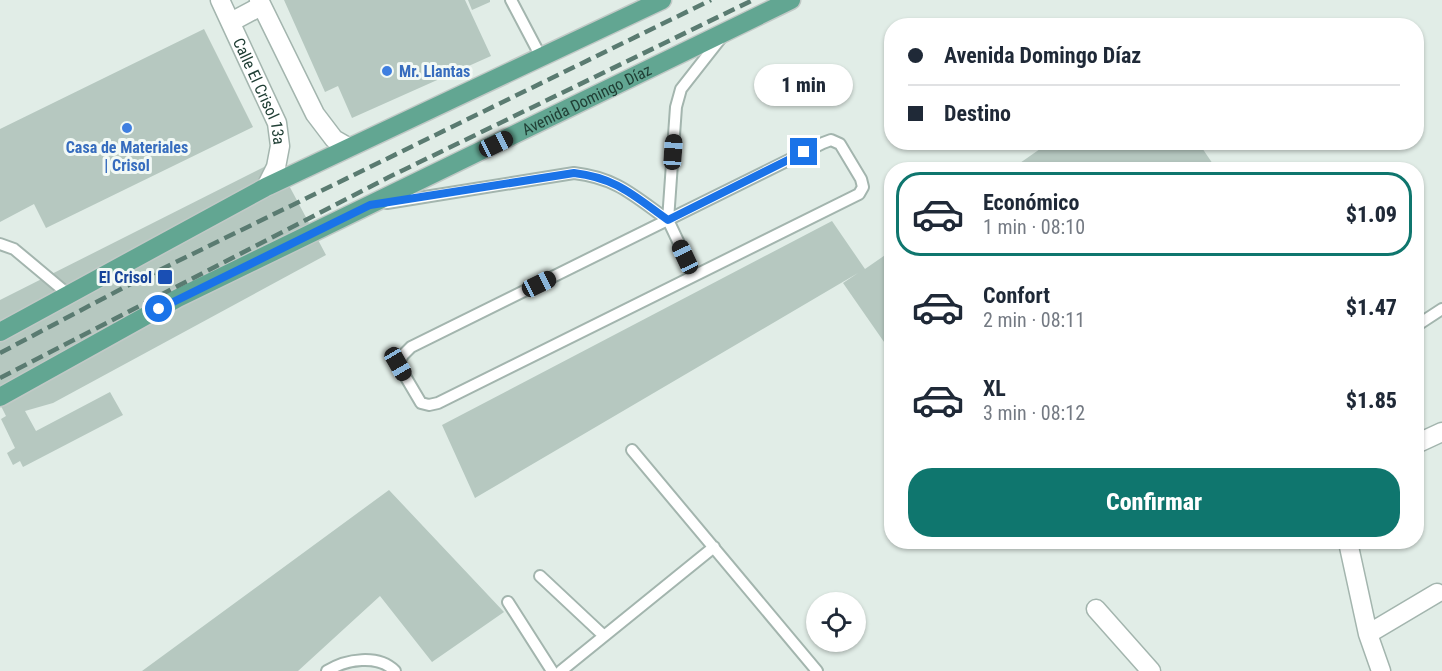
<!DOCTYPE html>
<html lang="es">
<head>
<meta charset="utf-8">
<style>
	:root { --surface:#fff; --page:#f6f6f7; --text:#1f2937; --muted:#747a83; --line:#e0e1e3; --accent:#0f766e }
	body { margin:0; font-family:"Roboto Condensed",sans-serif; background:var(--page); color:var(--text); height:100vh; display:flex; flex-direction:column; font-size:22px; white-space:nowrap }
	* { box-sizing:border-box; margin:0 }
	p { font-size:20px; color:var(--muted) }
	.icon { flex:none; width:33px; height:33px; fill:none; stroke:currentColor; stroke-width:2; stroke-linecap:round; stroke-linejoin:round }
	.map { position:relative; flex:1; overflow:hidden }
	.drawer { position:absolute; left:884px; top:162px; width:540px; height:387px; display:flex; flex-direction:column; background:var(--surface); border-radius:24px; box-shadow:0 2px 4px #0004 }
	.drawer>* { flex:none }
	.top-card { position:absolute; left:884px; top:18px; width:540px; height:132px; border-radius:24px; box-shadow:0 2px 4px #0004; display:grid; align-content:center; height:132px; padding:0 24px; background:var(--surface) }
	.buttons { position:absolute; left:806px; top:592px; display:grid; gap:12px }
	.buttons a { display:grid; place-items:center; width:60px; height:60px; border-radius:50%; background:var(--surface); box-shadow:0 2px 4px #0004; font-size:30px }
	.end { position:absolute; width:27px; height:27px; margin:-14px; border:8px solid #1a73e8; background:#fff; box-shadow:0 0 0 3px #fff }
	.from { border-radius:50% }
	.bubble { position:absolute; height:42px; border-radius:21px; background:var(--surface); box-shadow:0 2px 4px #0004; font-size:20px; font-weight:800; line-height:42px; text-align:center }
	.car { position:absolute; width:18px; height:36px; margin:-18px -9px; border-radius:8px; box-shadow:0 0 4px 2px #0007; background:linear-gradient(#222 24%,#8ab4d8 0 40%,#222 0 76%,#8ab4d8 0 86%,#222 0) }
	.top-card b { display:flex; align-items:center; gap:21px; height:57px; font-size:22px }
	.top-card b+b { border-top:2px solid var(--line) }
	.top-card i { width:15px; height:15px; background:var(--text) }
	ul { padding:10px 0 0; list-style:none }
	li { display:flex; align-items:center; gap:18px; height:84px; margin:0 12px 9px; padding:0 12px; border:3px solid transparent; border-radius:24px }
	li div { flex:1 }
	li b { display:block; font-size:22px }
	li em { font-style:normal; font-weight:800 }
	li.on { border-color:var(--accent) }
	li>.icon { width:54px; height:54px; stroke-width:1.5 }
	.cta { display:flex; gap:12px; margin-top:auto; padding:12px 24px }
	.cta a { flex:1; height:69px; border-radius:24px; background:var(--accent); color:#fff; font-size:24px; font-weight:800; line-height:69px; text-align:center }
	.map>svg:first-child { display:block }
</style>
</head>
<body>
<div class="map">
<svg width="1442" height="671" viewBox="0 0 1442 671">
	<rect width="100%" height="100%" fill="#e1ede7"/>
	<path fill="#b6c8c0" d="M 284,0 L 465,0 L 491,56 L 352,118 L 338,86 L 325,92 Z
		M 468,0 L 490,0 L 490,2 L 472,10 Z
		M 204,29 L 253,127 L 46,228 L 34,204 L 0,222 L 0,129 Z
		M 1050,142 L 1198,142 L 1217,170 L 1010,170 Z
		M 276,161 L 326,255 L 53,403 L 25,411 L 36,431 L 110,392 L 123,415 L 23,467 L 20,461 L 13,465 L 7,453 L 15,448 L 1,419 L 6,416 L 0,404 L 0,300 Z
		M 832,221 L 865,269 L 891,251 L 891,352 L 843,283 L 858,273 L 475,498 L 442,425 Z
		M 389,490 L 504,612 L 432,662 L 380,596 L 298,671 L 142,671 Z"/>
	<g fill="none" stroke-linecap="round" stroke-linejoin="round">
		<defs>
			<path id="service" d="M 511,0 L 541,57
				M 831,140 L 840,144 L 861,179 L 863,187 L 859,194 L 438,403 L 429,405 L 421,403 L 398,364 L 403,355 L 411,347 L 823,143 Z
				M 387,203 L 574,173 C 617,178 634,196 668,220
				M 0,244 L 14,249 L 69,295
				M 694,275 L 668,220 L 676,107 L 681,89 L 721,38
				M 1416,326 L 1442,309
				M 632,450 L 817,671
				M 540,576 L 603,635
				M 508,602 L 552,671
				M 327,671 C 346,659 378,654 395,671
				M 561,671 L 714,547"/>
			<path id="minor" d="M 1416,444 L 1442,432
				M 1348,542 L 1368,634 L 1381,671
				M 1096,609 L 1151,671
				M 1368,634 L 1437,593"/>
			<g id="tertiary">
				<path id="s1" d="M 220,0 L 277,123 L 280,146 L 276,167 L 266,187"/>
				<path d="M 259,0 L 315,114 L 334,139 L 348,147"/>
				<path d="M 231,22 L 261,6"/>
			</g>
			<g id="primary">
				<path d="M 0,332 L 266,187 L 662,0"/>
				<path id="s2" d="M 0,397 L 178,298 L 791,0"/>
			</g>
		</defs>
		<use href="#service" stroke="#a3b5ae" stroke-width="14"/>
		<use href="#minor" stroke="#a3b5ae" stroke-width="21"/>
		<use href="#tertiary" stroke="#a3b5ae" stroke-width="21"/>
		<use href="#primary" stroke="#c1c9c6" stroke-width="21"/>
		<use href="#service" stroke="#fff" stroke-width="10"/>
		<use href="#minor" stroke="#fff" stroke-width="18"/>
		<use href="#tertiary" stroke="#fff" stroke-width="18"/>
		<use href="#primary" stroke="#62a692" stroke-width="18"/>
		<path stroke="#5a7b71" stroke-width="4.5" stroke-dasharray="12 6" stroke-linecap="butt" d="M 0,353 L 123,288 L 711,0
			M 0,378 L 389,177 L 753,0"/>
	</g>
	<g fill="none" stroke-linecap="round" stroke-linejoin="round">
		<path stroke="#1a73e8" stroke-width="8" d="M 159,309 L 370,205 L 574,173 C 617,178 634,196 668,220 L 804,152"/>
	</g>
	<g fill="#3f7fe0" stroke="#f2f9f5" stroke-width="2">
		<circle cx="387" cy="71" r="6"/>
		<circle cx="127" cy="128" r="6"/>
	</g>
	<rect fill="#1a4fb4" stroke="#f2f9f5" stroke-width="2" x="157" y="269" width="16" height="16" rx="3"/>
	<g text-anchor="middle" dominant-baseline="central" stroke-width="6" stroke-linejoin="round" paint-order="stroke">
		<g font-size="16" font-weight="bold" fill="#366cbe" stroke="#f2f9f5" text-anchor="start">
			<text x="399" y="71">Mr. Llantas</text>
			<text x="127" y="147" text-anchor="middle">Casa de Materiales<tspan x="127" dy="18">| Crisol</tspan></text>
		</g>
		<g font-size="16" fill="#203f35" stroke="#f2f9f5">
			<text stroke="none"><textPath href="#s1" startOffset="100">Calle El Crisol 13a</textPath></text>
			<text stroke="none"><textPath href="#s2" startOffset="658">Avenida Domingo Díaz</textPath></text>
		</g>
		<g font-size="16" font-weight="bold" fill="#164399" stroke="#f2f9f5" text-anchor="end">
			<text x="152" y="277">El Crisol</text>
		</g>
	</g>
</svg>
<div class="buttons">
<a><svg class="icon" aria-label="locate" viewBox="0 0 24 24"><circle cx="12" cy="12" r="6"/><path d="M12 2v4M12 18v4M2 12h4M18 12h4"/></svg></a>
</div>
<i class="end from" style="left:159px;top:309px"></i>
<i class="end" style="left:804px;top:152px"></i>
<div class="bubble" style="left:754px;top:64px;width:99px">1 min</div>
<i class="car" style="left:496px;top:144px;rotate:64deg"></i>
<i class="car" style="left:673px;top:152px;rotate:4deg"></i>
<i class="car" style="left:685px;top:257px;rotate:335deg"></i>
<i class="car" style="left:539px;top:284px;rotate:64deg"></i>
<i class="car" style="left:398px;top:364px;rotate:150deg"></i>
<div class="top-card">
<b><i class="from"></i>Avenida Domingo Díaz</b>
<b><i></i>Destino</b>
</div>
<section class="drawer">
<ul>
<li class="on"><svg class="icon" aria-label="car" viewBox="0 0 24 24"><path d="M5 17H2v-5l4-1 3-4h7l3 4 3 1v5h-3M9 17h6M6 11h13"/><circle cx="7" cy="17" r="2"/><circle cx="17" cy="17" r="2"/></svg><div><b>Económico</b><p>1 min · 08:10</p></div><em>$1.09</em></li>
<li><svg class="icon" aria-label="car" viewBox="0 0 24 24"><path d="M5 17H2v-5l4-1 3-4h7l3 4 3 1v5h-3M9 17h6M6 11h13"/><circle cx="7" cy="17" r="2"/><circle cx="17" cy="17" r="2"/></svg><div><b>Confort</b><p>2 min · 08:11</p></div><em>$1.47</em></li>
<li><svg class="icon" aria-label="car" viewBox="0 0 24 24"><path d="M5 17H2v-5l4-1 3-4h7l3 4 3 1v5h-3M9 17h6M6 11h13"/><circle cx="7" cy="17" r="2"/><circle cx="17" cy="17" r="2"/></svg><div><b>XL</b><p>3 min · 08:12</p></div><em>$1.85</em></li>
</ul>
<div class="cta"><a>Confirmar</a></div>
</section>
</div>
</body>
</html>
